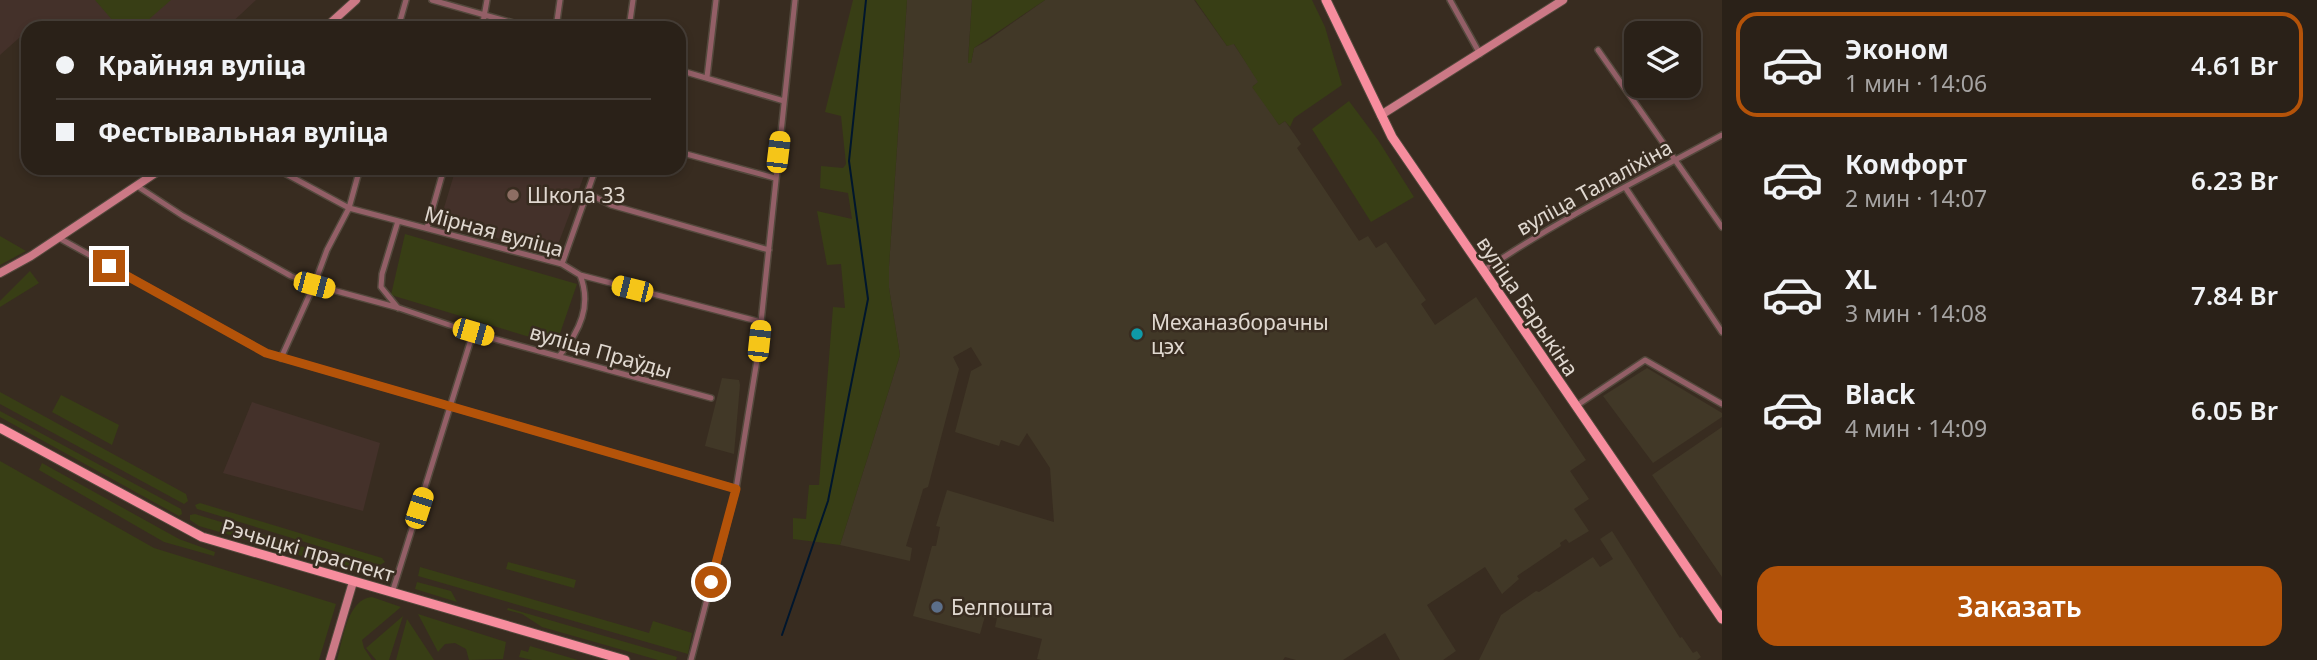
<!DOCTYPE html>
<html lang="ru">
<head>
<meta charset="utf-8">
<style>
	:root { --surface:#2a2118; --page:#362e25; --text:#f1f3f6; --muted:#a5a3a2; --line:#463e37; --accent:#b45309 }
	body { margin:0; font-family:"Noto Sans",sans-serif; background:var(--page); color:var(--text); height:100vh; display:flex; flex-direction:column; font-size:26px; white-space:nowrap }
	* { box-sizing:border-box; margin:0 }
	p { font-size:23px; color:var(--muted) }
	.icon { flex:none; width:38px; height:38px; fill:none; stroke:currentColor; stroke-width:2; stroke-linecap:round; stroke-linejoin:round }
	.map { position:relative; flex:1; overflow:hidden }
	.panel { display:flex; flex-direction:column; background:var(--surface); width:595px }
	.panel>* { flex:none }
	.banner { position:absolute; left:21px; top:21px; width:665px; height:154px; border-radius:21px; box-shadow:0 4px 10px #0003,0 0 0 2px var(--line); display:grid; align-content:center; height:154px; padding:0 35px; background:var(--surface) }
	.buttons { position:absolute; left:1624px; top:21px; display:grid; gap:14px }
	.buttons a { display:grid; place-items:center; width:77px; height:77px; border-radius:14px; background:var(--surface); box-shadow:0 4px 10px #0003,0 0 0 2px var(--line); font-size:35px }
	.end { position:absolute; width:32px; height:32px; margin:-16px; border:9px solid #b45309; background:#fff; box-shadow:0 0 0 4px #fff }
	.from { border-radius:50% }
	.car { position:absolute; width:21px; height:42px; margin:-21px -10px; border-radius:9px; box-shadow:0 0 5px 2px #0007; background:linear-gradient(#f5c518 24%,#345 0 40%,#f5c518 0 76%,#345 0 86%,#f5c518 0) }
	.banner b { display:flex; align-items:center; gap:24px; height:66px; font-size:26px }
	.banner b+b { border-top:2px solid var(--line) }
	.banner i { width:18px; height:18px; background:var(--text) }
	ul { padding:12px 0 0; list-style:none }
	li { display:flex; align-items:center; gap:21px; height:105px; margin:0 14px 10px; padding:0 21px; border:4px solid transparent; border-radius:21px }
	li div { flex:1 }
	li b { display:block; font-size:26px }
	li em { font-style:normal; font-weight:600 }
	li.on { border-color:var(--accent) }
	li>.icon { width:63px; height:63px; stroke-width:1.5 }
	.button { display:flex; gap:14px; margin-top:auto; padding:14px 35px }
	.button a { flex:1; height:80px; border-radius:21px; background:var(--accent); color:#fff; font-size:28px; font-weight:600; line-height:80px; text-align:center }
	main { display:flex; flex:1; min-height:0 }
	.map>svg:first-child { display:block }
</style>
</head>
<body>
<main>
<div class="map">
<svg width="1722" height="660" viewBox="0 0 1722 660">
	<rect width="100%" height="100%" fill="#382c20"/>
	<path fill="#413827" d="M 907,0 L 972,0 L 968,62 L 971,63 L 974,48 L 987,41 L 1045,0 L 1194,0 L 1227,46 L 1233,43 L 1259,82 L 1253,86 L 1279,125 L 1285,121 L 1301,144 L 1297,148 L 1359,241 L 1368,236 L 1376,248 L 1386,242 L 1426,300 L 1421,304 L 1435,325 L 1476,297 L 1586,460 L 1570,471 L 1589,499 L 1574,509 L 1589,531 L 1569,543 L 1566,539 L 1560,543 L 1561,546 L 1517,576 L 1519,579 L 1502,594 L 1485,567 L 1427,605 L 1456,651 L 1443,660 L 1400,660 L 1385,633 L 1343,660 L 1296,660 L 1285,657 L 1283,660 L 1041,660 L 1037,659 L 1042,639 L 995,627 L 997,618 L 985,616 L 980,634 L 913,616 L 932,546 L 936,546 L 940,527 L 936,526 L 947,490 L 1054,522 L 1050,468 L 1027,433 L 1019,446 L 1001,440 L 999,446 L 955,432 L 971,371 L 982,365 L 971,347 L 953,357 L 959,369 L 928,487 L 923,489 L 922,493 L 906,546 L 912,548 L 910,561 L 840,545 L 900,355 L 889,288 L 889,266 Z
		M 1647,368 L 1722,413 L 1722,417 L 1653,463 L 1603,396 Z
		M 722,378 L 739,380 L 740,385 L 734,454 L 705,446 Z
		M 1722,427 L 1722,577 L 1652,475 Z
		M 1612,531 L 1680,638 L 1682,637 L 1693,653 L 1697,651 L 1701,657 L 1697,660 L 1479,660 L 1501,615 L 1536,591 L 1539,592 L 1593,557 L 1600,567 L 1613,559 L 1600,539 Z"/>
	<path fill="#44312a" d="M 0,0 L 256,0 L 226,28 L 50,28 L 41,19 L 28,28 L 28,30 L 0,55 Z
		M 456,168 L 587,168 L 554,255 L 440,221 Z
		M 252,402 L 380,443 L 363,511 L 223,473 Z"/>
	<path fill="#383e15" d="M 95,0 L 171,0 L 139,28 L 119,28 Z
		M 853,0 L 907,0 L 889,266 L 889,288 L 900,355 L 840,545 L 793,539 L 793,518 L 806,519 L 809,485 L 819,485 L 833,307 L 845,308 L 841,264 L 827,265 L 817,211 L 852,219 L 848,193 L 820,188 L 821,166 L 843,168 L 846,164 L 841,116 L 825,112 Z
		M 972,0 L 1045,0 L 974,48 L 971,63 L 968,63 Z
		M 1195,0 L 1312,0 L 1325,27 L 1342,85 L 1294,118 L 1290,127 L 1285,121 L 1279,125 L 1252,87 L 1258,82 L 1234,44 L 1227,46 Z
		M 1349,101 L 1378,140 L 1414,197 L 1371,222 L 1312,129 Z
		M 405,234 L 577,284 L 556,345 L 391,295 Z
		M 0,236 L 26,251 L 0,265 Z
		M 30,271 L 39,283 L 0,307 L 0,301 Z
		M 0,392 L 186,494 L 188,501 L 184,504 L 0,404 Z
		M 61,395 L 119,425 L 112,445 L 52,412 Z
		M 0,411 L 181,509 L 182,514 L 179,516 L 0,417 Z
		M 0,461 L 154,548 L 336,604 L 319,660 L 0,660 Z
		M 42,463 L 179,539 L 215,552 L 214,556 L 164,542 L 39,470 Z
		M 200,503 L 382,558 L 385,562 L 380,565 L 197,509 L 195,505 Z
		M 195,514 L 378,570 L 381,575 L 377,578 L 199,526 L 190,520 L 190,515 Z
		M 508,562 L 576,580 L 574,588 L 506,569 Z
		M 420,567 L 649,633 L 653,621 L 692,633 L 688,654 L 418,576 Z
		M 417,582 L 451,591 L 457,602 L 415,589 Z
		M 372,597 L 401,607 L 362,640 L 364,648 L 372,660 L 337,660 C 343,640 347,599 372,597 Z
		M 508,608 L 677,657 L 676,660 L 658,660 L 542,627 L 522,614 L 507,610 Z
		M 418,614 L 506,642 L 503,659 L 469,660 L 466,649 L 455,643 L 445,644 L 438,652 Z
		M 403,616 L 389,660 L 376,660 L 366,648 Z
		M 407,619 L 434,660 L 396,660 Z
		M 530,646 L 578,660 L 532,660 L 519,657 L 521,650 L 528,652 Z"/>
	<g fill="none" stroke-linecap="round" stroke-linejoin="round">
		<path stroke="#00162d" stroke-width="2" d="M 782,635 L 828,501 L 868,299 L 849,161 L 866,0"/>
		<defs>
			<path id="street" d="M 432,0 L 531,28
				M 1450,0 L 1480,54
				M 398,28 L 406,0
				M 482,28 L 487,0
				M 556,28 L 560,0
				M 629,28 L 633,0
				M 1598,50 L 1722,227
				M 679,70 L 784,101
				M 707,77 L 716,0
				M 679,152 L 775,178
				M 275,168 L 349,208 L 562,264 L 580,275 L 761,322
				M 137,186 L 183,216 L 291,276 L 314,285 L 399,308 L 473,333 L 711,398
				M 1625,187 L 1722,332
				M 587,193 L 611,205 L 769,250
				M 398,221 L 382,274 L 381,287 L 398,308
				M 427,228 L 444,168
				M 59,238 L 266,353 L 736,489
				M 562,264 L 596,168
				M 1483,271 C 1559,219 1641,179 1722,135
				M 560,355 C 580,331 592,305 580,275
				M 281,358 L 314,285 L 327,250 L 349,208 L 360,168
				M 1576,406 L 1645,360 L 1722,404
				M 392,593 L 473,333
				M 691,660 L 736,489 L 757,360 L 795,0"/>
			<path id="secondary" d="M 325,28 L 356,0
				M 1381,115 L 1563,0
				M 0,273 L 31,256 L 163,168
				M 330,660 L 353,582"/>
			<path id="primary" d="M 1326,0 L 1392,137 L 1722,619
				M 0,428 L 202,537 L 625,660"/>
		</defs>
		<use href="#street" stroke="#53483c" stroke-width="8"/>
		<use href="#secondary" stroke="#53483c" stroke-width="10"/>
		<use href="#primary" stroke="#53483c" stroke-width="11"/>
		<use href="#street" stroke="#935f67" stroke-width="5"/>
		<use href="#secondary" stroke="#cc7986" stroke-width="8"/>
		<use href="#primary" stroke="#f78d9e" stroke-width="9"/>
	</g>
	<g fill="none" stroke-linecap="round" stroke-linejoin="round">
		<path stroke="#b45309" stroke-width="9" d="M 109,266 L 266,353 L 736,489 L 711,582"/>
	</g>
	<circle fill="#8d6e63" stroke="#382c20" stroke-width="2.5" cx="513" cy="195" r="7"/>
	<circle fill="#0f9aa8" stroke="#382c20" stroke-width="2.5" cx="1137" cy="334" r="7"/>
	<circle fill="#5c6f8a" stroke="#382c20" stroke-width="2.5" cx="937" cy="607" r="7"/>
	<g text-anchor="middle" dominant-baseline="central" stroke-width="5" stroke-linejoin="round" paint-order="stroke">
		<g font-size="21" fill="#e0d8d0" stroke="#382c20">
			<text transform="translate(1594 187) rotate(-29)">вуліца Талаліхіна</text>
			<text transform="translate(494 231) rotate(15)">Мірная вуліца</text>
			<text transform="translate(1528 306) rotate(56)">вуліца Барыкіна</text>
			<text transform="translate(601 351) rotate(16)">вуліца Праўды</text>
			<text transform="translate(308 550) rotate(16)">Рэчыцкі праспект</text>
		</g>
		<g font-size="21" fill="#e0d8d0" stroke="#382c20" text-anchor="start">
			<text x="527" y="195">Школа 33</text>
			<text x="1151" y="322">Механазборачны<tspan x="1151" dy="24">цэх</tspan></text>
			<text x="951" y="607">Белпошта</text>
		</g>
	</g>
</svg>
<div class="buttons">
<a><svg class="icon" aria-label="layers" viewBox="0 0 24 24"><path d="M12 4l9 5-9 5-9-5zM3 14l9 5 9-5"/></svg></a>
</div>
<i class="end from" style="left:711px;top:582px"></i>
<i class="end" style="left:109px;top:266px"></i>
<i class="car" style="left:778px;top:152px;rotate:7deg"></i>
<i class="car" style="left:314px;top:285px;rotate:105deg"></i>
<i class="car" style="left:632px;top:289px;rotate:284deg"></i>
<i class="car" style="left:473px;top:332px;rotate:106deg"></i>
<i class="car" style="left:759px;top:341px;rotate:6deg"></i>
<i class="car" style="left:419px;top:508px;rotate:18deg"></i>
<div class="banner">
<b><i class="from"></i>Крайняя вуліца</b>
<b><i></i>Фестывальная вуліца</b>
</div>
</div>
<section class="panel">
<ul>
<li class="on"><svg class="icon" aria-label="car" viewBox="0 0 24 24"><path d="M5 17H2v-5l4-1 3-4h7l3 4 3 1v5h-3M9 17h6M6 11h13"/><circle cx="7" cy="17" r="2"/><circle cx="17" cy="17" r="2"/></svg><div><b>Эконом</b><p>1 мин · 14:06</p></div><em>4.61 Br</em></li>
<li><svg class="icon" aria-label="car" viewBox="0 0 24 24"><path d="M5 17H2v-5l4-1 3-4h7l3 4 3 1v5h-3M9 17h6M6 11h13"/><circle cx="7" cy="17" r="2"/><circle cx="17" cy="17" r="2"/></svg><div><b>Комфорт</b><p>2 мин · 14:07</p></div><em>6.23 Br</em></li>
<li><svg class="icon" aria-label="car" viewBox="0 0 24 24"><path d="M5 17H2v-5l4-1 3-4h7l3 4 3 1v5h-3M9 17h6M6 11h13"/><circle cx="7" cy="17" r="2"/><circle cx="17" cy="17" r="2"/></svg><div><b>XL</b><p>3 мин · 14:08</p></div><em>7.84 Br</em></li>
<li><svg class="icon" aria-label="car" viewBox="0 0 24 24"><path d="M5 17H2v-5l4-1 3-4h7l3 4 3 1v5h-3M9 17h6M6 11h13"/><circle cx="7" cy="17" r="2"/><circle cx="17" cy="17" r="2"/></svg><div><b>Black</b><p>4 мин · 14:09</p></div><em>6.05 Br</em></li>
</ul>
<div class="button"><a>Заказать</a></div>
</section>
</main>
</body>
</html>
